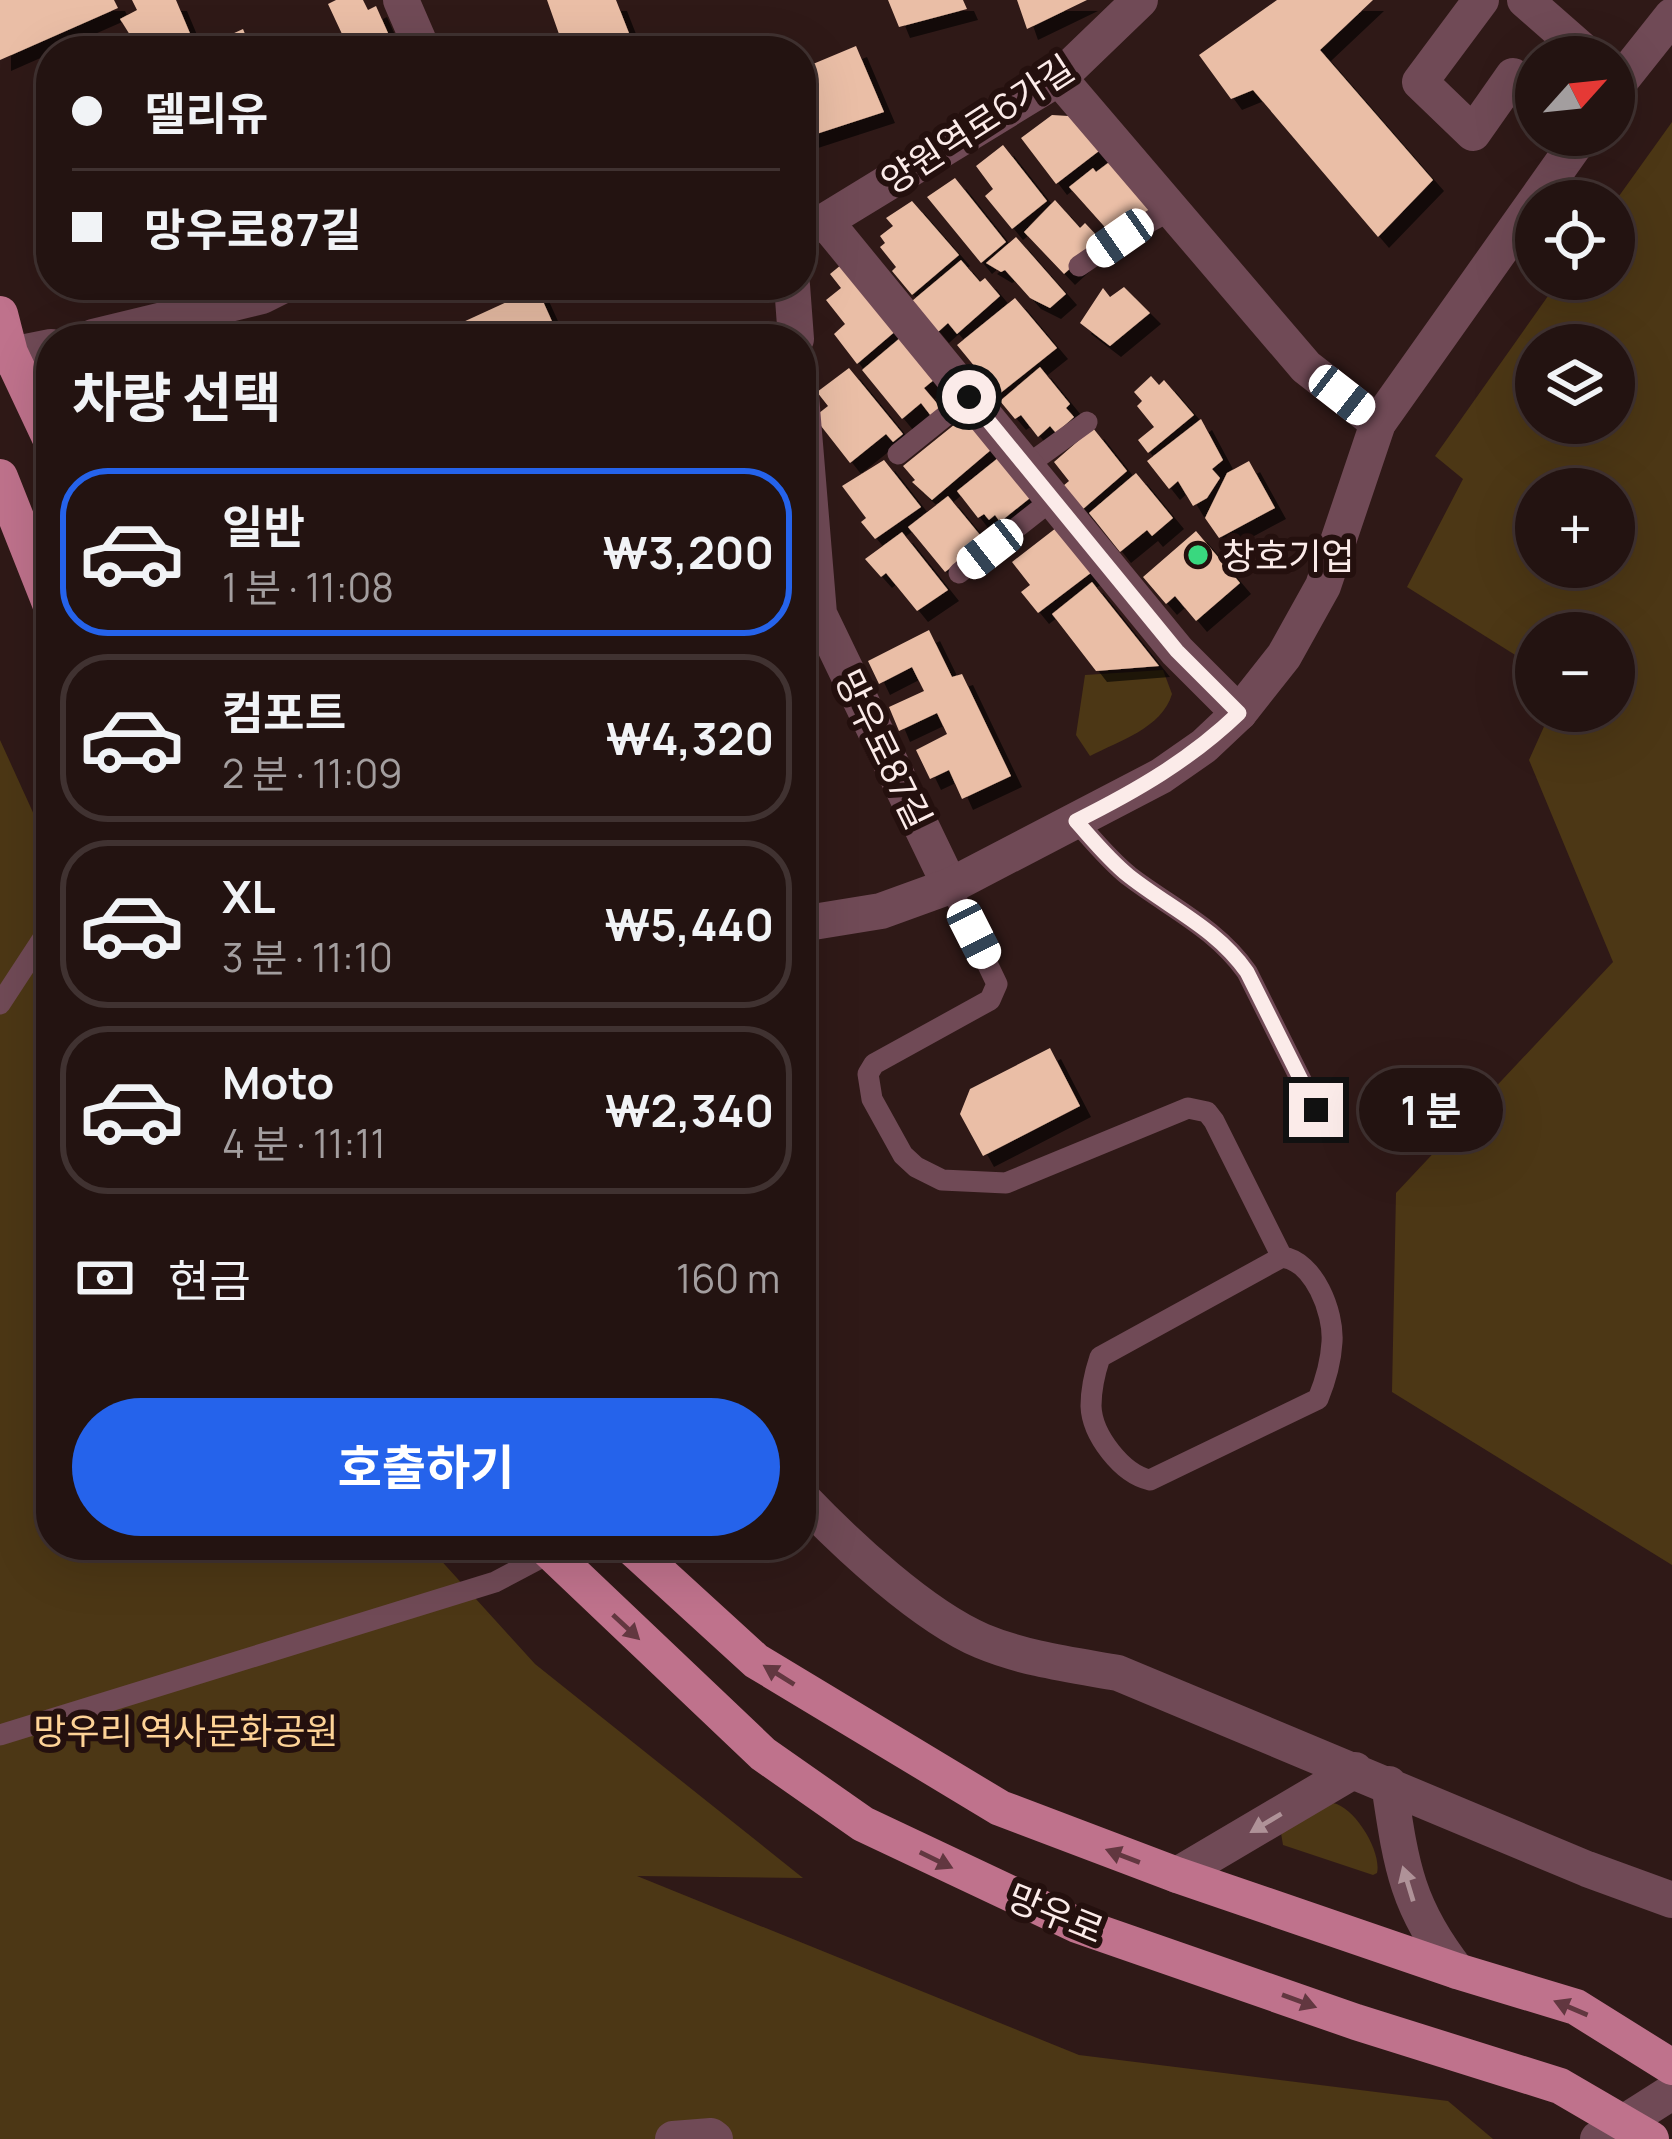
<!DOCTYPE html>
<html lang="ko">
<head>
<meta charset="utf-8">
<style>
	:root { --surface:#231311; --page:#2f201f; --text:#f1f3f6; --muted:#a39e9f; --line:#403231; --accent:#2563eb }
	body { margin:0; font-family:Manrope,"Noto Sans KR",sans-serif; background:var(--page); color:var(--text); height:100vh; display:flex; flex-direction:column; font-size:45px; white-space:nowrap }
	* { box-sizing:border-box; margin:0 }
	p { font-size:39px; color:var(--muted) }
	.icon { flex:none; width:66px; height:66px; fill:none; stroke:currentColor; stroke-width:2; stroke-linecap:round; stroke-linejoin:round }
	.map { position:relative; flex:1; overflow:hidden }
	.sheet { position:absolute; left:36px; top:324px; width:780px; height:1236px; display:flex; flex-direction:column; background:var(--surface); border-radius:48px; box-shadow:0 12px 48px #0002,0 0 0 3px var(--line) }
	.sheet>* { flex:none }
	.top-card { position:absolute; left:36px; top:36px; width:780px; height:264px; border-radius:48px; box-shadow:0 12px 48px #0002,0 0 0 3px var(--line); display:grid; align-content:center; height:264px; padding:0 36px; background:var(--surface) }
	.needle { width:78px; rotate:63deg }
	.tools { position:absolute; left:1515px; top:36px; display:grid; gap:24px }
	.tools a { display:grid; place-items:center; width:120px; height:120px; border-radius:50%; background:var(--surface); box-shadow:0 12px 48px #0002,0 0 0 3px var(--line); font-size:60px }
	.end { position:absolute; width:54px; height:54px; margin:-27px; border:15px solid #fbebe9; background:#111; box-shadow:0 0 0 6px #111 }
	.from { border-radius:50% }
	.bubble { position:absolute; height:84px; border-radius:42px; background:var(--surface); box-shadow:0 12px 48px #0002,0 0 0 3px var(--line); font-size:39px; font-weight:700; line-height:84px; text-align:center }
	.car { position:absolute; width:36px; height:72px; margin:-36px -18px; border-radius:15px; box-shadow:0 0 9px 3px #0007; background:linear-gradient(#fff 24%,#345 0 40%,#fff 0 76%,#345 0 86%,#fff 0) }
	.top-card b { display:flex; align-items:center; gap:42px; height:114px; font-size:45px }
	.top-card b+b { border-top:3px solid var(--line) }
	.top-card i { width:30px; height:30px; background:var(--text) }
	ul { padding:0; list-style:none }
	li { display:flex; align-items:center; gap:36px; height:168px; margin:0 24px 18px; padding:0 12px; border:6px solid var(--line); border-radius:48px }
	li div { flex:1 }
	li b { display:block; font-size:45px }
	li em { font-style:normal; font-weight:700 }
	li.active { border-color:var(--accent) }
	li>.icon { width:108px; height:108px; stroke-width:1.5 }
	h2 { padding:0 36px; font-size:54px; line-height:144px }
	.pay { display:flex; align-items:center; gap:30px; height:132px; padding:0 36px; font-size:45px }
	.pay p { margin-inline-start:auto }
	.primary-button { display:flex; gap:24px; margin-top:auto; padding:24px 36px }
	.primary-button a { flex:1; height:138px; border-radius:72px; background:var(--accent); color:#fff; font-size:48px; font-weight:700; line-height:138px; text-align:center }
	.map>svg:first-child { display:block }
</style>
</head>
<body>
<div class="map">
<svg width="1672" height="2139" viewBox="0 0 1672 2139">
	<defs>
		<filter id="shadow"><feDropShadow dx="11" dy="11" stdDeviation="0" flood-color="#0009"/></filter>
	</defs>
	<rect width="100%" height="100%" fill="#2f1917"/>
	<path fill="#4c3715" fill-rule="evenodd" d="M 1672,122 L 1672,1565 L 1392,1392 L 1396,1193 L 1613,962 L 1529,760 L 1551,711 L 1614,711 L 1614,633 L 1536,633 L 1536,668 L 1407,587 L 1463,479 L 1435,456 L 1560,279 L 1614,279 L 1614,203 ZM 1536,345 L 1614,345 L 1614,423 L 1536,423 ZM 1536,489 L 1614,489 L 1614,567 L 1536,567 Z
		M 1163,670 L 1172,694 C 1162,728 1119,741 1090,756 L 1076,735 L 1085,675 Z
		M 0,740 L 51,852 L 51,1545 L 427,1545 L 535,1664 L 803,1878 L 637,1876 L 1079,2055 L 1448,2101 L 1493,2139 L 0,2139 Z
		M 1333,1803 C 1355,1807 1382,1852 1377,1873 L 1373,1875 L 1283,1845 L 1281,1833 Z"/>
	<path fill="#eabea6" filter="url(#shadow)" d="M 0,0 L 114,0 L 118,8 L 0,60 Z
		M 132,0 L 176,0 L 197,50 L 243,29 L 252,51 L 140,51 L 120,19 L 137,10 Z
		M 336,0 L 363,0 L 368,10 L 376,6 L 396,51 L 349,49 L 328,4 Z
		M 547,0 L 616,0 L 636,51 L 565,51 Z
		M 888,0 L 963,0 L 967,9 L 899,27 Z
		M 1017,0 L 1087,0 L 1027,29 Z
		M 1277,0 L 1373,0 L 1320,50 L 1433,180 L 1378,237 L 1253,90 L 1231,99 L 1199,55 Z
		M 856,46 L 884,112 L 801,139 L 801,69 Z
		M 1052,115 L 1085,117 L 1108,144 L 1056,184 L 1021,138 Z
		M 1003,145 L 1047,201 L 1012,229 L 985,196 L 993,189 L 976,166 Z
		M 1112,160 L 1150,209 L 1111,234 L 1069,187 L 1093,168 L 1096,172 Z
		M 955,178 L 1006,242 L 981,263 L 927,197 Z
		M 1055,200 L 1080,228 L 1085,223 L 1101,240 L 1064,274 L 1024,232 Z
		M 912,201 L 959,255 L 912,295 L 892,271 L 896,267 L 880,247 L 885,243 L 880,236 L 893,226 L 886,218 Z
		M 1016,237 L 1066,294 L 1050,308 L 1030,298 L 1005,270 L 1001,272 L 986,263 Z
		M 847,260 L 898,329 L 857,364 L 834,334 L 845,324 L 826,300 L 841,288 L 830,274 Z
		M 961,260 L 980,282 L 985,278 L 1000,296 L 957,334 L 948,323 L 938,332 L 912,301 Z
		M 1124,287 L 1150,313 L 1110,346 L 1080,323 L 1103,288 L 1110,297 Z
		M 537,288 L 560,339 L 426,339 Z
		M 1015,298 L 1057,348 L 998,395 L 957,345 Z
		M 900,338 L 935,379 L 924,388 L 941,408 L 931,416 L 921,403 L 902,419 L 862,370 Z
		M 1040,367 L 1070,404 L 1066,408 L 1074,417 L 1056,433 L 1050,426 L 1038,437 L 1021,415 L 1015,419 L 1000,401 Z
		M 849,368 L 903,434 L 893,442 L 886,434 L 850,463 L 814,417 L 828,406 L 817,392 Z
		M 1151,376 L 1159,385 L 1164,380 L 1194,415 L 1148,453 L 1138,440 L 1154,427 L 1137,406 L 1142,401 L 1134,392 Z
		M 965,416 L 992,449 L 932,500 L 912,482 L 915,480 L 903,466 Z
		M 1201,419 L 1223,460 L 1212,469 L 1220,478 L 1207,498 L 1193,506 L 1178,481 L 1169,489 L 1147,461 Z
		M 1093,428 L 1127,471 L 1083,509 L 1063,486 L 1069,481 L 1054,462 Z
		M 1003,454 L 1030,498 L 1000,522 L 995,515 L 989,520 L 984,514 L 978,518 L 957,491 Z
		M 884,460 L 921,507 L 875,539 L 861,522 L 866,518 L 842,486 Z
		M 1249,461 L 1275,508 L 1219,538 L 1205,518 L 1227,473 Z
		M 1136,473 L 1173,518 L 1152,536 L 1147,530 L 1120,552 L 1089,513 Z
		M 948,496 L 985,541 L 945,572 L 908,527 Z
		M 1056,528 L 1092,572 L 1038,613 L 1021,592 L 1030,585 L 1012,562 Z
		M 1196,531 L 1240,583 L 1196,621 L 1175,596 L 1166,604 L 1143,577 Z
		M 902,532 L 948,590 L 917,611 L 886,573 L 881,577 L 865,559 Z
		M 1092,582 L 1159,666 L 1096,671 L 1052,614 Z
		M 929,630 L 952,677 L 962,674 L 1011,776 L 962,799 L 949,770 L 930,779 L 916,750 L 947,734 L 937,713 L 899,731 L 889,707 L 924,691 L 912,667 L 879,684 L 868,661 Z
		M 1050,1048 L 1080,1106 L 983,1156 L 960,1114 L 970,1089 Z"/>
	<g fill="none" stroke-linecap="round" stroke-linejoin="round">
		<path stroke="#704a56" stroke-width="21" d="M 1079,266 L 1120,238 L 1171,210
			M 898,454 L 969,397
			M 1026,466 L 1087,422
			M 959,573 L 1053,499
			M 1076,821 C 1093,840 1109,860 1129,876 C 1171,908 1216,928 1247,972 L 1316,1110
			M 950,886 L 997,984 L 990,1000 L 874,1064 L 868,1074 L 872,1099 L 903,1155 L 916,1167 L 942,1180 L 1006,1183 L 1188,1108 L 1207,1112 L 1214,1121 L 1282,1257 L 1100,1357 C 1095,1372 1091,1390 1091,1406 C 1092,1435 1122,1474 1150,1480 L 1318,1399 C 1325,1382 1331,1360 1332,1342 C 1334,1312 1314,1261 1282,1257
			M 0,1004 L 51,926
			M 0,1735 L 495,1582 L 550,1553"/>
		<path stroke="#704a56" stroke-width="36" d="M 401,0 L 423,51
			M 1481,0 L 1420,82 L 1473,133 L 1513,76
			M 1525,0 L 1590,57
			M 1059,78 L 1306,367 L 1378,423
			M 825,221 L 1177,651 L 1239,713
			M 801,231 L 825,221 L 1059,78 L 1140,0
			M 792,285 L 796,339
			M 93,337 L 262,296 L 284,285
			M 801,396 L 819,614 L 950,886
			M 801,1497 C 847,1545 923,1616 982,1641 C 1025,1659 1073,1665 1118,1673 L 1587,1869 L 1672,1900
			M 1389,1784 C 1401,1864 1406,1906 1457,1971
			M 1177,1875 L 1355,1770
			M 673,2139 L 711,2136 L 715,2139
			M 1598,2139 L 1672,2092"/>
		<path stroke="#704a56" stroke-width="36" d="M 1614,89 L 1672,16
			M 88,339 L 94,339
			M 0,357 L 51,347
			M 801,924 L 881,911 L 950,886 L 1161,776 L 1204,746 L 1239,713 L 1284,656 L 1323,586 L 1378,423 L 1582,135"/>
		<path stroke="#bf728c" stroke-width="36" d="M 0,314 L 10,353 L 51,440
			M 0,477 L 51,606
			M 543,1545 L 763,1754 L 863,1824 L 1077,1925 L 1356,2022 L 1560,2086 L 1651,2139
			M 629,1545 L 756,1661 L 1000,1808 L 1177,1875 L 1457,1971 L 1576,2007 L 1672,2067"/>
	</g>
	<defs><path id="oneway-solid" d="M-6-.8H1V-3.2L6.5 0L1 3.2V.8H-6Z" transform="scale(3)"/></defs>
	<g fill="#623740">
		<use href="#oneway-solid" transform="translate(626 1627) rotate(43)"/>
		<use href="#oneway-solid" transform="translate(779 1675) rotate(-148)"/>
		<use href="#oneway-solid" transform="translate(1123 1856) rotate(-159)"/>
		<use href="#oneway-solid" transform="translate(936 1860) rotate(26)"/>
		<use href="#oneway-solid" transform="translate(1299 2001) rotate(20)"/>
		<use href="#oneway-solid" transform="translate(1571 2008) rotate(-157)"/>
	</g>
	<g fill="#af9298">
		<use href="#oneway-solid" transform="translate(1266 1823) rotate(149)"/>
		<use href="#oneway-solid" transform="translate(1408 1884) rotate(-107)"/>
	</g>
	<g fill="none" stroke-linecap="round" stroke-linejoin="round">
		<path stroke="#fbebe9" stroke-width="15" d="M 969,397 L 1177,651 L 1239,713 C 1190,760 1136,791 1076,821 C 1093,840 1109,860 1129,876 C 1171,909 1216,928 1247,972 L 1316,1110"/>
	</g>
	<circle fill="#39d87f" stroke="#24100e" stroke-width="4.5" cx="1198" cy="555" r="12"/>
	<g text-anchor="middle" dominant-baseline="central" stroke-width="12" stroke-linejoin="round" paint-order="stroke">
		<g font-size="36" fill="#fbebe9" stroke="#24100e">
			<text transform="translate(977 124) rotate(-33)">양원역로6가길</text>
			<text transform="translate(884 749) rotate(64)">망우로87길</text>
			<text transform="translate(1056 1913) rotate(22)">망우로</text>
		</g>
		<g font-size="36" fill="#fbebe9" stroke="#24100e" text-anchor="start">
			<text x="1222" y="555">창호기업</text>
		</g>
		<g font-size="36" fill="#fed397" stroke="#24100e">
			<text x="186" y="1730">망우리 역사문화공원</text>
		</g>
	</g>
</svg>
<div class="tools">
<a><svg class="needle" viewBox="-14 -14 28 28"><path d="M0-13l5 13h-10z" fill="#e53935"/><path d="M0 13l5-13h-10z" fill="#a39e9f"/></svg></a>
<a><svg class="icon" aria-label="locate" viewBox="0 0 24 24"><circle cx="12" cy="12" r="6"/><path d="M12 2v4M12 18v4M2 12h4M18 12h4"/></svg></a>
<a><svg class="icon" aria-label="layers" viewBox="0 0 24 24"><path d="M12 4l9 5-9 5-9-5zM3 14l9 5 9-5"/></svg></a>
<a>+</a>
<a>−</a>
</div>
<i class="end from" style="left:969px;top:397px"></i>
<i class="end" style="left:1316px;top:1110px"></i>
<div class="bubble" style="left:1359px;top:1068px;width:144px">1 분</div>
<i class="car" style="left:1120px;top:238px;rotate:235deg"></i>
<i class="car" style="left:1342px;top:395px;rotate:128deg"></i>
<i class="car" style="left:990px;top:549px;rotate:232deg"></i>
<i class="car" style="left:974px;top:934px;rotate:153deg"></i>
<div class="top-card">
<b><i class="from"></i>델리유</b>
<b><i></i>망우로87길</b>
</div>
<section class="sheet">
<h2>차량 선택</h2>
<ul>
<li class="active"><svg class="icon" aria-label="car" viewBox="0 0 24 24"><path d="M5 17H2v-5l4-1 3-4h7l3 4 3 1v5h-3M9 17h6M6 11h13"/><circle cx="7" cy="17" r="2"/><circle cx="17" cy="17" r="2"/></svg><div><b>일반</b><p>1 분 · 11:08</p></div><em>₩3,200</em></li>
<li><svg class="icon" aria-label="car" viewBox="0 0 24 24"><path d="M5 17H2v-5l4-1 3-4h7l3 4 3 1v5h-3M9 17h6M6 11h13"/><circle cx="7" cy="17" r="2"/><circle cx="17" cy="17" r="2"/></svg><div><b>컴포트</b><p>2 분 · 11:09</p></div><em>₩4,320</em></li>
<li><svg class="icon" aria-label="car" viewBox="0 0 24 24"><path d="M5 17H2v-5l4-1 3-4h7l3 4 3 1v5h-3M9 17h6M6 11h13"/><circle cx="7" cy="17" r="2"/><circle cx="17" cy="17" r="2"/></svg><div><b>XL</b><p>3 분 · 11:10</p></div><em>₩5,440</em></li>
<li><svg class="icon" aria-label="car" viewBox="0 0 24 24"><path d="M5 17H2v-5l4-1 3-4h7l3 4 3 1v5h-3M9 17h6M6 11h13"/><circle cx="7" cy="17" r="2"/><circle cx="17" cy="17" r="2"/></svg><div><b>Moto</b><p>4 분 · 11:11</p></div><em>₩2,340</em></li>
</ul>
<div class="pay"><svg class="icon" aria-label="cash" viewBox="0 0 24 24"><path d="M3 7h18v10H3z"/><circle cx="12" cy="12" r="2"/></svg>현금<p>160 m</p></div>
<div class="primary-button"><a>호출하기</a></div>
</section>
</div>
</body>
</html>
